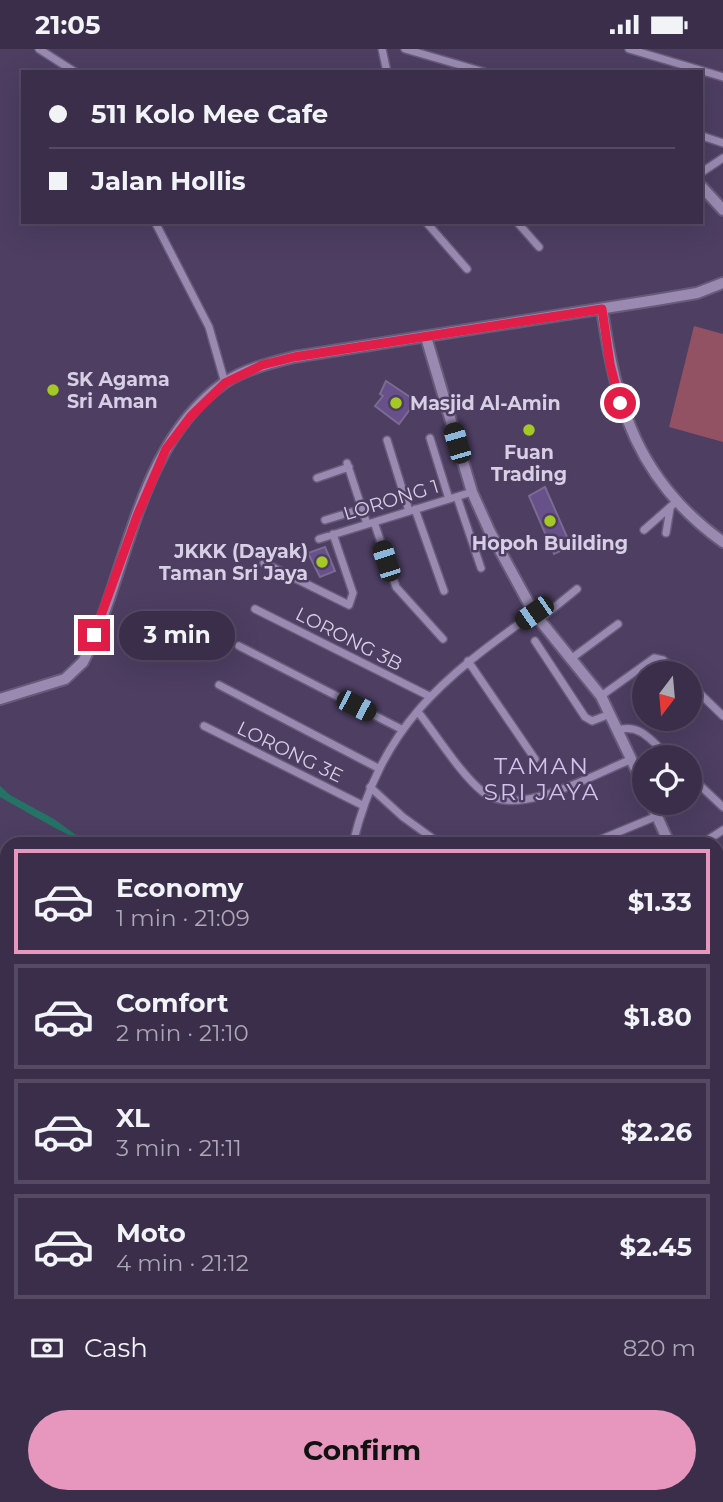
<!DOCTYPE html>
<html lang="en">
<head>
<meta charset="utf-8">
<style>
	:root { --surface:#3a2e4a; --page:#413651; --text:#f1f3f6; --muted:#aba8b5; --line:#544a62; --accent:#e797bd }
	body { margin:0; font-family:Montserrat,sans-serif; background:var(--page); color:var(--text); height:100vh; display:flex; flex-direction:column; font-size:26px; white-space:nowrap }
	* { box-sizing:border-box; margin:0 }
	p { font-size:23px; color:var(--muted) }
	.icon { flex:none; width:38px; height:38px; fill:none; stroke:currentColor; stroke-width:2; stroke-linecap:round; stroke-linejoin:round }
	.map { position:relative; flex:1; overflow:hidden }
	.sheet { position:absolute; left:0px; top:788px; width:724px; height:667px; display:flex; flex-direction:column; background:var(--surface); border-radius:21px 21px 0 0; box-shadow:0 7px 28px #0002,0 0 0 2px var(--line) }
	.sheet>* { flex:none }
	.top-card { position:absolute; left:21px; top:21px; width:682px; height:154px; border-radius:0px; box-shadow:0 7px 28px #0002,0 0 0 2px var(--line); display:grid; align-content:center; height:154px; padding:0 28px; background:var(--surface) }
	.needle { width:46px; rotate:196deg }
	.fabs { position:absolute; left:632px; top:612px; display:grid; gap:14px }
	.fabs a { display:grid; place-items:center; width:70px; height:70px; border-radius:50%; background:var(--surface); box-shadow:0 7px 28px #0002,0 0 0 2px var(--line); font-size:35px }
	.end { position:absolute; width:32px; height:32px; margin:-16px; border:9px solid #e11d48; background:#fff; box-shadow:0 0 0 4px #fff }
	.from { border-radius:50% }
	.bubble { position:absolute; height:49px; border-radius:24px; background:var(--surface); box-shadow:0 7px 28px #0002,0 0 0 2px var(--line); font-size:23px; font-weight:700; line-height:49px; text-align:center }
	.car { position:absolute; width:21px; height:42px; margin:-21px -10px; border-radius:9px; box-shadow:0 0 5px 2px #0007; background:linear-gradient(#222 24%,#8ab4d8 0 40%,#222 0 76%,#8ab4d8 0 86%,#222 0) }
	.top-card b { display:flex; align-items:center; gap:24px; height:66px; font-size:26px }
	.top-card b+b { border-top:2px solid var(--line) }
	.top-card i { width:18px; height:18px; background:var(--text) }
	ul { padding:12px 0 0; list-style:none }
	li { display:flex; align-items:center; gap:21px; height:105px; margin:0 14px 10px; padding:0 14px; border:4px solid var(--line); border-radius:0px }
	li div { flex:1 }
	li b { display:block; font-size:26px }
	li em { font-style:normal; font-weight:700 }
	li.current { border-color:var(--accent) }
	li>.icon { width:63px; height:63px; stroke-width:1.5 }
	.pay { display:flex; align-items:center; gap:18px; height:77px; padding:0 28px; font-size:26px }
	.pay p { margin-inline-start:auto }
	.button { display:flex; gap:14px; margin-top:auto; padding:14px 28px }
	.button a { flex:1; height:80px; border-radius:42px; background:var(--accent); color:#111; font-size:28px; font-weight:700; line-height:80px; text-align:center }
	.status { display:flex; justify-content:space-between; align-items:center; height:49px; padding:0 35px; background:var(--surface); direction:ltr }
	.status svg { height:19px; fill:currentColor }
	.map>svg:first-child { display:block }
</style>
</head>
<body>
<div class="status"><b>21:05</b><svg viewBox="0 0 49 12"><path d="M0 12V9h3v3zM5 12V6h3v6zM10 12V3h3v9zM15 12V0h3v12zM26 1h20v11H26zM47 4h2v5h-2z"/></svg></div>
<div class="map">
<svg width="723" height="1453" viewBox="0 0 723 1453">
	<rect width="100%" height="100%" fill="#4d3e62"/>
	<path fill="#935164" d="M 694,277 L 723,285 L 723,393 L 669,378 Z"/>
	<path fill="#257267" d="M 0,737 L 10,746 L 54,770 L 87,794 C 82,795 11,754 0,748 Z"/>
	<path fill="#68508a" stroke="#7a6b91" stroke-width="2" d="M 386,332 L 416,352 L 399,375 L 375,357 L 383,347 L 380,345 Z
		M 545,438 L 571,497 L 554,505 L 529,447 Z
		M 325,498 L 335,522 L 320,528 L 308,504 Z"/>
	<g fill="none" stroke-linecap="round" stroke-linejoin="round">
		<defs>
			<path id="street" d="M 39,0 L 75,23
				M 382,0 L 387,23
				M 405,0 L 484,23
				M 629,0 L 723,28
				M 702,87 L 723,94
				M 702,123 L 723,109
				M 155,173 L 209,278 L 225,334
				M 426,173 L 467,220
				M 517,173 L 539,198
				M 430,389 L 449,450
				M 387,391 L 409,462
				M 347,414 L 367,475
				M 317,429 L 349,418
				M 457,448 L 481,519
				M 415,460 L 444,542
				M 325,471 L 362,460
				M 374,473 L 396,538 L 443,590
				M 644,481 L 677,452
				M 666,484 L 670,460
				M 319,490 L 472,443
				M 264,514 L 349,556 L 353,544 L 333,485
				M 255,560 L 429,647
				M 540,570 L 577,540
				M 535,592 L 585,668 L 592,672 L 610,665
				M 239,597 L 403,681
				M 572,609 L 618,575
				M 468,612 L 535,710
				M 690,635 L 723,667
				M 219,636 L 378,719
				M 601,647 L 654,609 L 663,611 L 678,625
				M 418,663 C 436,685 461,726 483,743 C 518,770 594,725 630,711
				M 204,677 L 362,756
				M 617,681 C 642,674 652,693 670,709
				M 690,727 L 723,758
				M 370,738 L 403,768 L 439,794
				M 353,794 C 382,677 440,631 534,564
				M 592,794 L 657,767
				M 703,794 L 723,781
				M 718,827 L 719,827
				M 718,885 L 723,883
				M 718,910 L 723,924
				M 0,1253 L 7,1256
				M 718,1273 L 723,1265
				M 718,1289 L 723,1295
				M 0,1299 L 7,1296
				M 0,1368 L 7,1376
				M 231,1447 L 234,1453
				M 38,1453 L 40,1447"/>
			<path id="secondary" d="M 702,138 L 723,161
				M 602,260 C 616,358 638,432 723,493
				M 426,288 L 472,443 L 490,483 L 534,564 L 601,647 L 644,737
				M 0,650 L 65,630 L 83,613 C 130,522 135,398 224,334 C 245,320 270,314 294,308 L 656,251 L 697,244 L 723,234
				M 651,754 L 669,794"/>
		</defs>
		<use href="#street" stroke="#675b79" stroke-width="10"/>
		<use href="#secondary" stroke="#675b79" stroke-width="14"/>
		<use href="#street" stroke="#9a8ab2" stroke-width="7"/>
		<use href="#secondary" stroke="#9a8ab2" stroke-width="10"/>
	</g>
	<g fill="none" stroke-linecap="round" stroke-linejoin="round">
		<path stroke="#e11d48" stroke-width="9" d="M 94,586 L 137,467 L 166,400 L 191,367 L 225,334 L 262,316 L 294,308 L 602,260 L 610,315 L 620,354"/>
	</g>
	<g fill="#a4c824" stroke="#4d3e62" stroke-width="2.5">
		<circle cx="53" cy="341" r="7"/>
		<circle cx="396" cy="354" r="7"/>
		<circle cx="529" cy="381" r="7"/>
		<circle cx="550" cy="472" r="7"/>
		<circle cx="322" cy="513" r="7"/>
	</g>
	<g text-anchor="middle" dominant-baseline="central" stroke-width="5" stroke-linejoin="round" paint-order="stroke">
		<g font-size="19" font-weight="bold" fill="#d7cfe5" stroke="#4d3e62" text-anchor="start">
			<text x="67" y="330">SK Agama<tspan x="67" dy="22">Sri Aman</tspan></text>
			<text x="410" y="354">Masjid Al-Amin</text>
			<text x="529" y="403" text-anchor="middle">Fuan<tspan x="529" dy="22">Trading</tspan></text>
			<text x="550" y="494" text-anchor="middle">Hopoh Building</text>
			<text x="308" y="502" text-anchor="end">JKKK (Dayak)<tspan x="308" dy="22">Taman Sri Jaya</tspan></text>
		</g>
		<g font-size="19" fill="#d7cfe5" stroke="#4d3e62">
			<text transform="translate(391 451) rotate(-17)">LORONG 1</text>
			<text transform="translate(349 590) rotate(27)">LORONG 3B</text>
			<text transform="translate(290 703) rotate(26)">LORONG 3E</text>
		</g>
		<g font-size="23" letter-spacing="2" fill="#d2c2ec" stroke="#4d3e62">
			<text x="542" y="717">TAMAN<tspan x="542" dy="26">SRI JAYA</tspan></text>
		</g>
	</g>
</svg>
<div class="fabs">
<a><svg class="needle" viewBox="-14 -14 28 28"><path d="M0-13l5 13h-10z" fill="#e53935"/><path d="M0 13l5-13h-10z" fill="#aba8b5"/></svg></a>
<a><svg class="icon" aria-label="locate" viewBox="0 0 24 24"><circle cx="12" cy="12" r="6"/><path d="M12 2v4M12 18v4M2 12h4M18 12h4"/></svg></a>
</div>
<i class="end from" style="left:620px;top:354px"></i>
<i class="end" style="left:94px;top:586px"></i>
<div class="bubble" style="left:119px;top:562px;width:116px">3 min</div>
<i class="car" style="left:457px;top:394px;rotate:344deg"></i>
<i class="car" style="left:386px;top:512px;rotate:342deg"></i>
<i class="car" style="left:534px;top:564px;rotate:235deg"></i>
<i class="car" style="left:356px;top:657px;rotate:117deg"></i>
<div class="top-card">
<b><i class="from"></i>511 Kolo Mee Cafe</b>
<b><i></i>Jalan Hollis</b>
</div>
<section class="sheet">
<ul>
<li class="current"><svg class="icon" aria-label="car" viewBox="0 0 24 24"><path d="M5 17H2v-5l4-1 3-4h7l3 4 3 1v5h-3M9 17h6M6 11h13"/><circle cx="7" cy="17" r="2"/><circle cx="17" cy="17" r="2"/></svg><div><b>Economy</b><p>1 min · 21:09</p></div><em>$1.33</em></li>
<li><svg class="icon" aria-label="car" viewBox="0 0 24 24"><path d="M5 17H2v-5l4-1 3-4h7l3 4 3 1v5h-3M9 17h6M6 11h13"/><circle cx="7" cy="17" r="2"/><circle cx="17" cy="17" r="2"/></svg><div><b>Comfort</b><p>2 min · 21:10</p></div><em>$1.80</em></li>
<li><svg class="icon" aria-label="car" viewBox="0 0 24 24"><path d="M5 17H2v-5l4-1 3-4h7l3 4 3 1v5h-3M9 17h6M6 11h13"/><circle cx="7" cy="17" r="2"/><circle cx="17" cy="17" r="2"/></svg><div><b>XL</b><p>3 min · 21:11</p></div><em>$2.26</em></li>
<li><svg class="icon" aria-label="car" viewBox="0 0 24 24"><path d="M5 17H2v-5l4-1 3-4h7l3 4 3 1v5h-3M9 17h6M6 11h13"/><circle cx="7" cy="17" r="2"/><circle cx="17" cy="17" r="2"/></svg><div><b>Moto</b><p>4 min · 21:12</p></div><em>$2.45</em></li>
</ul>
<div class="pay"><svg class="icon" aria-label="cash" viewBox="0 0 24 24"><path d="M3 7h18v10H3z"/><circle cx="12" cy="12" r="2"/></svg>Cash<p>820 m</p></div>
<div class="button"><a>Confirm</a></div>
</section>
</div>
</body>
</html>
